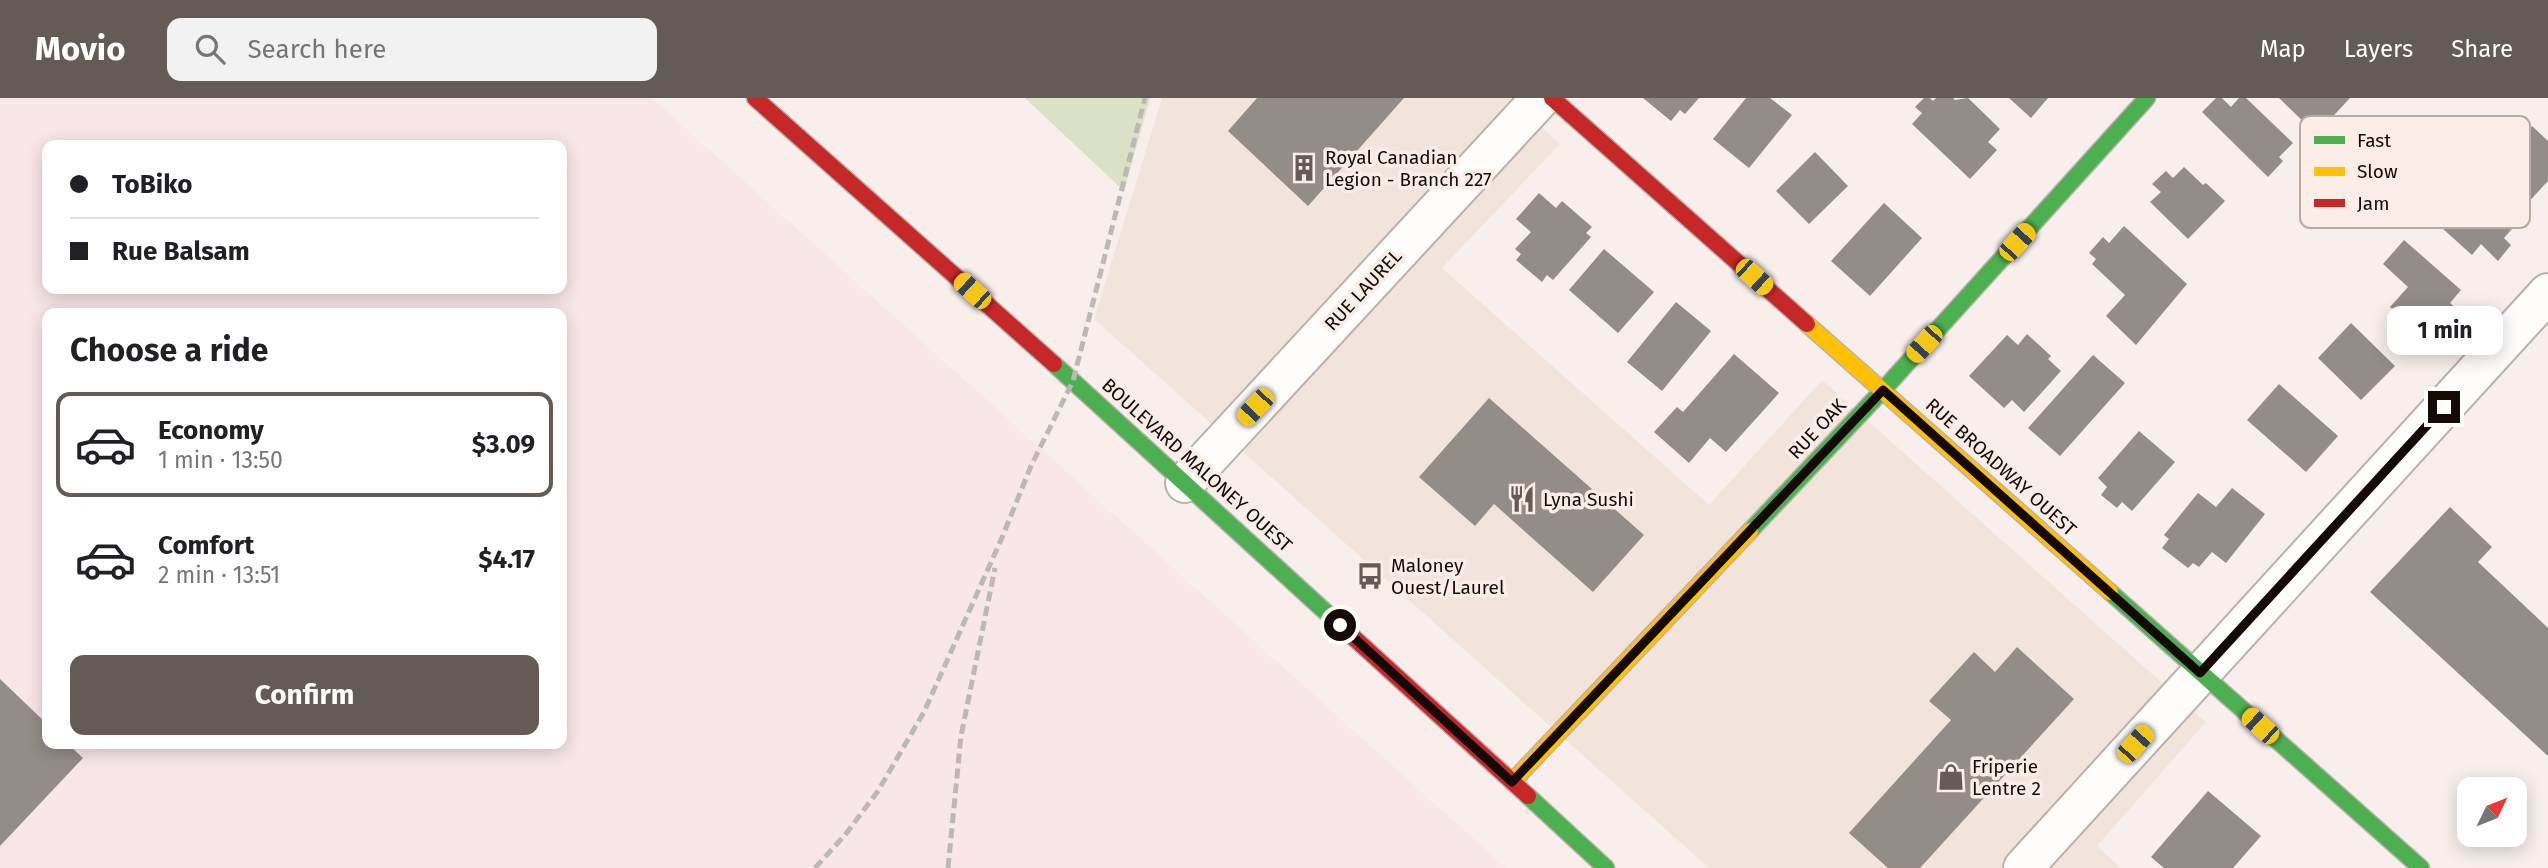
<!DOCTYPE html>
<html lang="en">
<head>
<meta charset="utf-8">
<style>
	:root { --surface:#fff; --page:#f2f2f2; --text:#202124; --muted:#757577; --line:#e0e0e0; --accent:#645a56 }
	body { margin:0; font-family:"Fira Sans",sans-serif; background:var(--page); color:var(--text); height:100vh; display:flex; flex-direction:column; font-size:26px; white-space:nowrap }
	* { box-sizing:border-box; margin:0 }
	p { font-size:23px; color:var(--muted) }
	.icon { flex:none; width:38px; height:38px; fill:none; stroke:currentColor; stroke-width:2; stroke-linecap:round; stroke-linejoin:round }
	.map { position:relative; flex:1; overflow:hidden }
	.side { position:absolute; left:42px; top:210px; width:525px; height:441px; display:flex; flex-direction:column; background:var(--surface); border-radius:14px; box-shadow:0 4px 18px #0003 }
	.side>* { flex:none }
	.hud { position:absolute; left:42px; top:42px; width:525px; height:154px; border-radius:14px; box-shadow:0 4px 18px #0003; display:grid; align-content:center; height:154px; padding:0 28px; background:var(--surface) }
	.needle { width:46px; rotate:47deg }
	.buttons { position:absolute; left:2457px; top:679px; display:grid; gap:14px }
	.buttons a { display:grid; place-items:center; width:70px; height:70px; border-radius:14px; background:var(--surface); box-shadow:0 4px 18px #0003; font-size:35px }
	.end { position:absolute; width:32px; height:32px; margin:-16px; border:9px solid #150905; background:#fff; box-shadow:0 0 0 4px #fff }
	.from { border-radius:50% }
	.bubble { position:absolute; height:49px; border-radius:14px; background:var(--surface); box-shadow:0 4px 18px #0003; font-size:23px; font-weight:700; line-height:49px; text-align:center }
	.car { position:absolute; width:21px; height:42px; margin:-21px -10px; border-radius:9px; box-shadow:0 0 5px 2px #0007; background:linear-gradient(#f5c518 24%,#345 0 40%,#f5c518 0 76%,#345 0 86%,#f5c518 0) }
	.hud b { display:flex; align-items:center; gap:24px; height:66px; font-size:26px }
	.hud b+b { border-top:2px solid var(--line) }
	.hud i { width:18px; height:18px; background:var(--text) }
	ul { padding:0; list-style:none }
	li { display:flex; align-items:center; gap:21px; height:105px; margin:0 14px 10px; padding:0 14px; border:4px solid transparent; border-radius:14px }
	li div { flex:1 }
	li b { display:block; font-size:26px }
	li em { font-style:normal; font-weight:700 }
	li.on { border-color:var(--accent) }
	li>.icon { width:63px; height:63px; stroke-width:1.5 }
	h2 { padding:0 28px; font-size:32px; line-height:84px }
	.action { display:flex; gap:14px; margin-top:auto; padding:14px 28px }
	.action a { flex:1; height:80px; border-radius:14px; background:var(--accent); color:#fff; font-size:28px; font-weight:700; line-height:80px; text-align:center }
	header { display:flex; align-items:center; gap:42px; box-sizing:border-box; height:98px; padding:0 35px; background:var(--accent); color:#fff }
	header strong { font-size:33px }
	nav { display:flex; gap:38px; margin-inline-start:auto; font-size:24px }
	.search { width:490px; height:63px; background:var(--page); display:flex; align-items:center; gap:18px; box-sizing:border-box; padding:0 24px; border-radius:14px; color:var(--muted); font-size:26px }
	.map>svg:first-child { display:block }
</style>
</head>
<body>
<header>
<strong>Movio</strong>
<div class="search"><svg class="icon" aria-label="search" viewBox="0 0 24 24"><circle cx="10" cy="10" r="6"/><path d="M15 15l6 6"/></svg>Search here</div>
<nav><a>Map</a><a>Layers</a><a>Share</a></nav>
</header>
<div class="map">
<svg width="2548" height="770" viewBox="0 0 2548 770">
	<rect width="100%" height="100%" fill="#f8efec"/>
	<path fill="#f3e4db" d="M 1162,0 L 1509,0 L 1560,46 L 1442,170 L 1709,407 L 1822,282 L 2206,624 L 2097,748 L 2121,770 L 1709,770 L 1094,221 Z"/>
	<path fill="#f9e6e9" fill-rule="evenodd" d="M 0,0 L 652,0 L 1506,770 L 0,770 ZM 47,47 L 562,47 L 562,191 L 47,191 ZM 47,215 L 562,215 L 562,646 L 47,646 Z"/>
	<path fill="#dbe1c4" d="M 1025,0 L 1150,0 L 1124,93 Z"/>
	<path fill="#948c86" d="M 1257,0 L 1404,0 L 1308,108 L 1228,33 Z
		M 1643,0 L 1699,0 L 1685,16 L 1680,12 L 1671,23 Z
		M 1746,0 L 1770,0 L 1792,17 L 1749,70 L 1713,41 Z
		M 1924,0 L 1930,0 L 1933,3 L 1936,0 L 1953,0 L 1955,2 L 1968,0 L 2000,31 L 1988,44 L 1997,52 L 1970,81 L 1912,26 L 1922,15 L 1915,9 Z
		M 2009,0 L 2048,0 L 2031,20 Z
		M 2216,0 L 2222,0 L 2231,9 L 2239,0 L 2246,0 L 2293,45 L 2279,59 L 2283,63 L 2268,79 L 2202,14 Z
		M 2279,0 L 2350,0 L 2324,28 L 2318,22 L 2310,30 Z
		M 2532,28 L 2548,43 L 2548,83 L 2522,111 L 2486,79 Z
		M 1815,54 L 1848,88 L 1809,126 L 1776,93 Z
		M 2184,69 L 2203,87 L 2206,85 L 2225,103 L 2188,141 L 2150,104 L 2161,94 L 2152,86 L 2166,73 L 2173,80 Z
		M 2480,91 L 2518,124 L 2504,140 L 2511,147 L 2498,163 L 2481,146 L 2472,157 L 2433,122 L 2451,102 L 2462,111 Z
		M 1539,95 L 1556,110 L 1562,103 L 1592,129 L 1586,135 L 1591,139 L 1553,182 L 1547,177 L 1542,184 L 1516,162 L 1521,156 L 1515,151 L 1531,134 L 1516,121 Z
		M 1884,105 L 1922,140 L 1870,198 L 1831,163 Z
		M 2124,128 L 2187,186 L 2136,247 L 2106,218 L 2125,197 L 2092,166 L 2096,161 L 2089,155 L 2103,139 L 2109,145 Z
		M 2404,142 L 2461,192 L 2450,205 L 2456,210 L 2445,222 L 2439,217 L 2421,237 L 2390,209 L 2408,189 L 2383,166 Z
		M 1604,151 L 1654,194 L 1618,235 L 1569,192 Z
		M 1676,204 L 1711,233 L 1662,293 L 1627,264 Z
		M 2351,225 L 2395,268 L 2361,302 L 2318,260 Z
		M 2027,236 L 2051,258 L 2048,261 L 2061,273 L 2024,314 L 2012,302 L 2004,310 L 1969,278 L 2007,237 L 2018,247 Z
		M 1734,256 L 1779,295 L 1726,354 L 1710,340 L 1689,365 L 1654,334 L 1677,309 L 1683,314 Z
		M 2093,257 L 2125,285 L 2060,358 L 2028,330 Z
		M 2279,286 L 2338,338 L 2306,374 L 2247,322 Z
		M 1489,300 L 1644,437 L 1593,494 L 1494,406 L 1475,428 L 1419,379 Z
		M 2139,333 L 2175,364 L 2132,413 L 2122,404 L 2117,410 L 2101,397 L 2107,389 L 2098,380 Z
		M 2232,390 L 2265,416 L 2226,465 L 2212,454 L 2199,469 L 2193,465 L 2188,470 L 2162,450 L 2169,441 L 2164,437 L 2198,395 L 2216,409 Z
		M 2450,409 L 2492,449 L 2478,464 L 2548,530 L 2548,658 L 2370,494 Z
		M 2017,549 L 2074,601 L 1920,770 L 1888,770 L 1849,735 L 1951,622 L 1929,603 L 1974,554 L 1995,574 Z
		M 0,581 L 47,626 L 47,646 L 68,646 L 83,660 L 0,748 Z
		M 2208,693 L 2261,738 L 2233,770 L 2164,770 L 2151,759 Z"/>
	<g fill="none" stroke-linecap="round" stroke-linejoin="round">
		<defs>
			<path id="street" d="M 1185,385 L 1541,0
				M 2023,770 L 2548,195"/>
			<path id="fast" d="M 1054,266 L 1353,539
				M 1750,433 L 1883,292 L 2147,0
				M 2110,494 L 2421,770
				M 1528,698 L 1606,770"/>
			<path id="slow" d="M 1807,226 L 2110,494
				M 1512,684 L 1750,433"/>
			<path id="jam" d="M 755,0 L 1054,266
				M 1552,0 L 1807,226
				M 1353,539 L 1528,698"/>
		</defs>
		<use href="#street" stroke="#bbb0ac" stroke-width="42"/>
		<use href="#fast" stroke="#bbb0ac" stroke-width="19"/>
		<use href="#slow" stroke="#bbb0ac" stroke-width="19"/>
		<use href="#jam" stroke="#bbb0ac" stroke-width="19"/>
		<use href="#street" stroke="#fefdfc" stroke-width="38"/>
		<use href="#fast" stroke="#4caf50" stroke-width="16"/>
		<use href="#slow" stroke="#ffc107" stroke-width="16"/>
		<use href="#jam" stroke="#c62828" stroke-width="16"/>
		<path stroke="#bbb8b6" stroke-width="5" stroke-dasharray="10 5" stroke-linecap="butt" d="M 815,770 L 845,737 L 878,693 L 924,614 L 1001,442 L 1031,368 L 1073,283 L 1145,0
			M 948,770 L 961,638 L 995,470"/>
	</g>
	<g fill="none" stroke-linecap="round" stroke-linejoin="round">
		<path stroke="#150905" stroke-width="9" d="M 1340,527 L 1512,684 L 1883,292 L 2200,575 L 2444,309"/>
	</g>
	<defs>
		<symbol id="building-bare" viewBox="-9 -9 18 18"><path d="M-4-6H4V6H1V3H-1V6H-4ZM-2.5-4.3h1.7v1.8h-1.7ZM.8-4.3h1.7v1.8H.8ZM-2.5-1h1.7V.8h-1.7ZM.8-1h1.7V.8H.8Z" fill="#645a56" stroke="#fdede7" stroke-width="2.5" paint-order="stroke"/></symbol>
		<symbol id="restaurant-bare" viewBox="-9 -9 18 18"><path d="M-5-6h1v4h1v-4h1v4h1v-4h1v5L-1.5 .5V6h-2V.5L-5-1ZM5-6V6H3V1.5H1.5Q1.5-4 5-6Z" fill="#645a56" stroke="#fdede7" stroke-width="2.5" paint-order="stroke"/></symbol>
		<symbol id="bus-bare" viewBox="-9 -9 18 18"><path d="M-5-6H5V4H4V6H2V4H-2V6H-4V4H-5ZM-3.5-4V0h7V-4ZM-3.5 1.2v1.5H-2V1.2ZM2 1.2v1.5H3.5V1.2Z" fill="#645a56" stroke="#fdede7" stroke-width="2.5" paint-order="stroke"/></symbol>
		<symbol id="shop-bare" viewBox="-9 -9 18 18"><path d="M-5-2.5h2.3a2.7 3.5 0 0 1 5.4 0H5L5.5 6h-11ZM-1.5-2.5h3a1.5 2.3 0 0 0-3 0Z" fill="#645a56" stroke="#fdede7" stroke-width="2.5" paint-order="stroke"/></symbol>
	</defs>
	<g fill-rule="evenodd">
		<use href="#building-bare" x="1285" y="51" width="38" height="38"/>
		<use href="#restaurant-bare" x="1503" y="382" width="38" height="38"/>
		<use href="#bus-bare" x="1351" y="459" width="38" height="38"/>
		<use href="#shop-bare" x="1932" y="660" width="38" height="38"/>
	</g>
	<g text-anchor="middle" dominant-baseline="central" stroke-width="7" stroke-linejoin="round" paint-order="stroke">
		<g font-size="19" fill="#150905" stroke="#fdede7" text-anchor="start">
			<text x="1325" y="59">Royal Canadian<tspan x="1325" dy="22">Legion - Branch 227</tspan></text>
			<text x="1543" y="401">Lyna Sushi</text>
			<text x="1391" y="467">Maloney<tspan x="1391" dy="22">Ouest/Laurel</tspan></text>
			<text x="1972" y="668">Friperie<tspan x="1972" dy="22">Lentre 2</tspan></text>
		</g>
		<g font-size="19" fill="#150905" stroke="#fdede7">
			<text transform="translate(1363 192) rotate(-47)">RUE LAUREL</text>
			<text transform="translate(1817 331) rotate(-47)">RUE OAK</text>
			<text transform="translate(1197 367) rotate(42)">BOULEVARD MALONEY OUEST</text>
			<text transform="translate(2001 369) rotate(42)">RUE BROADWAY OUEST</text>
		</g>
	</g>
	<rect x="2300" y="18" width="230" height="112" rx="10" fill="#fdede7" stroke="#b7a9a3" stroke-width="2"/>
	<rect x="2314" y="38" width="31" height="8" fill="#4caf50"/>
	<rect x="2314" y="69" width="31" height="9" fill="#ffc107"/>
	<rect x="2314" y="101" width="31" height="8" fill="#c62828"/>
	<g font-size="19" fill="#150905">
		<text x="2357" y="49">Fast</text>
		<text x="2357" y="80">Slow</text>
		<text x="2357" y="112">Jam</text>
	</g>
</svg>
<div class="buttons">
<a><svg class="needle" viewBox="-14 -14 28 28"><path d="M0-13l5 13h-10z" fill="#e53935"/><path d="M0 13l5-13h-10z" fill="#757577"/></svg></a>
</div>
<i class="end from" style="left:1340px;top:527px"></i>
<i class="end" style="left:2444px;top:309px"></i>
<div class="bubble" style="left:2387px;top:208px;width:116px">1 min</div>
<i class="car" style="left:2017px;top:144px;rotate:42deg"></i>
<i class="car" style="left:1754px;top:179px;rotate:132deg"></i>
<i class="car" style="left:972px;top:193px;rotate:312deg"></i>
<i class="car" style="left:1924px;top:246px;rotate:222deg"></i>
<i class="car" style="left:1255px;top:309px;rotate:223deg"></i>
<i class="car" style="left:2260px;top:628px;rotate:312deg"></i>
<i class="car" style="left:2135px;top:646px;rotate:42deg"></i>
<div class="hud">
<b><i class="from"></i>ToBiko</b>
<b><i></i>Rue Balsam</b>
</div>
<section class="side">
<h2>Choose a ride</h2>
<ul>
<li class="on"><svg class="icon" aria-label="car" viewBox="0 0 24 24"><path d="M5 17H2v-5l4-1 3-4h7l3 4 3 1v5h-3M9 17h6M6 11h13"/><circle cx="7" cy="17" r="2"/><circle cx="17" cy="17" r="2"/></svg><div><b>Economy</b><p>1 min · 13:50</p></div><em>$3.09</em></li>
<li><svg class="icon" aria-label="car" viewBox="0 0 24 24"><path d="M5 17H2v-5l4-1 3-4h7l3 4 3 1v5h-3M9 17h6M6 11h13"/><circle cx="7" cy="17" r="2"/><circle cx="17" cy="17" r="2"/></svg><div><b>Comfort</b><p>2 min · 13:51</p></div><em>$4.17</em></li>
</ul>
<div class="action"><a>Confirm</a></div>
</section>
</div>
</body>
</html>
